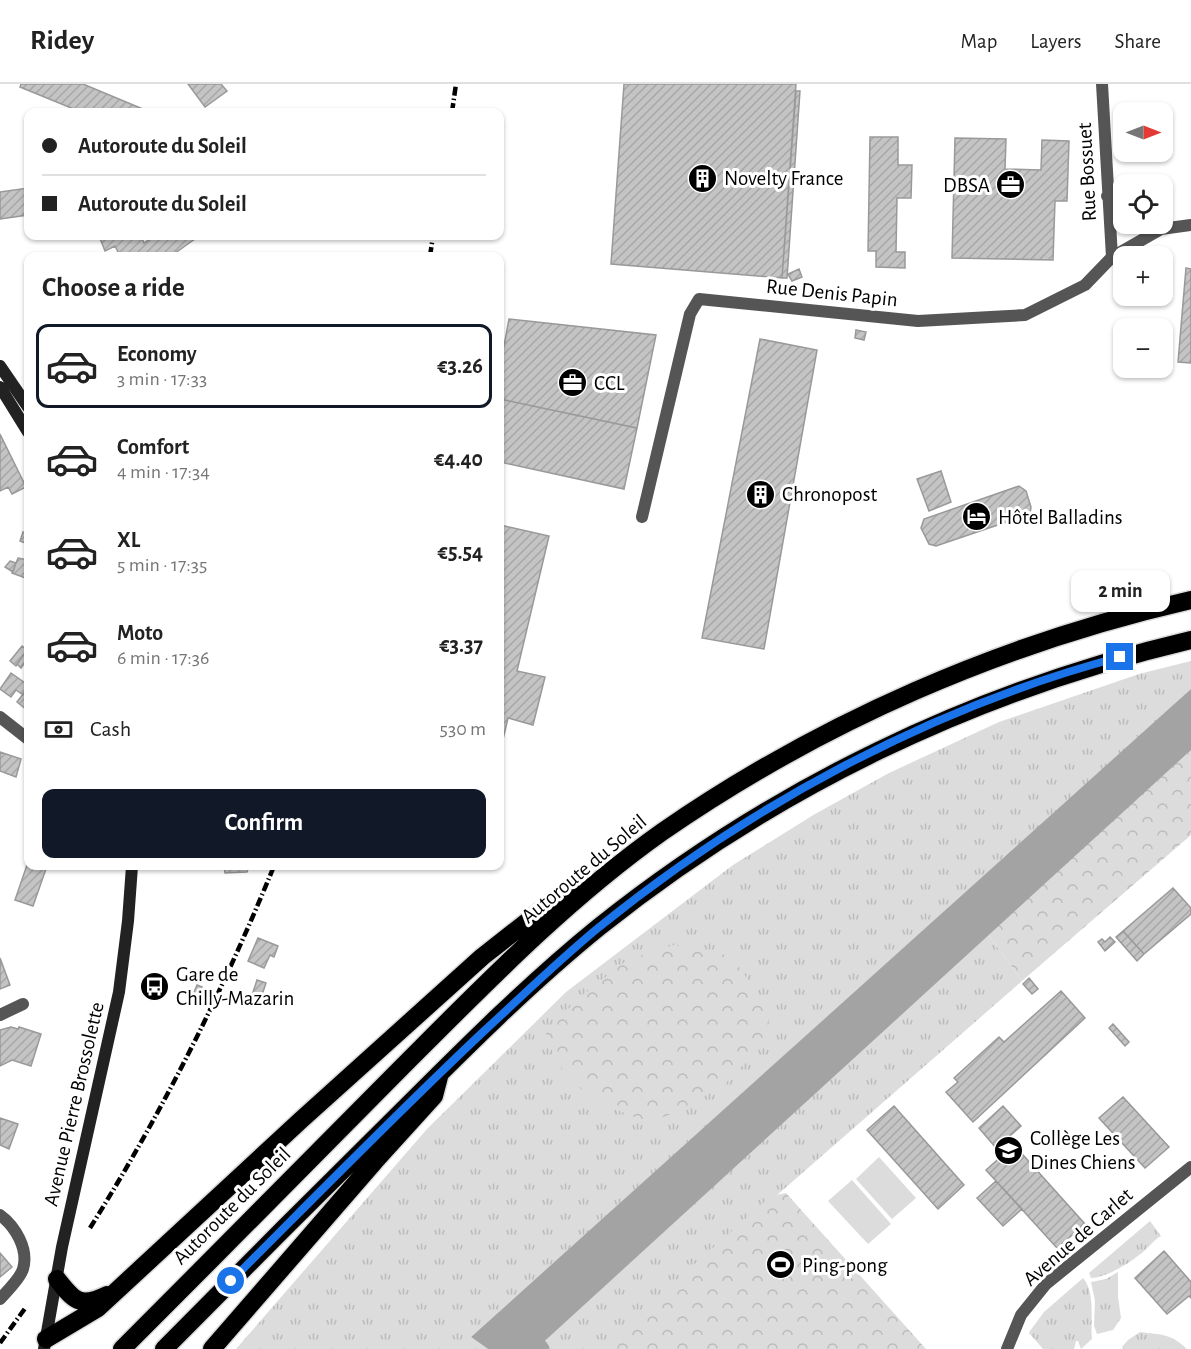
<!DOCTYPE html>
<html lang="en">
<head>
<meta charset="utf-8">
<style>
	:root { --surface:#fff; --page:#f2f2f2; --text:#222; --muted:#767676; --line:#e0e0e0; --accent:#111827 }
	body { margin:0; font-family:"Alegreya Sans",sans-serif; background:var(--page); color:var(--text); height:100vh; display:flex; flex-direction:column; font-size:22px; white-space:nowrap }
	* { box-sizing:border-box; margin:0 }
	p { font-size:20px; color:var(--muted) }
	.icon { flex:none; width:33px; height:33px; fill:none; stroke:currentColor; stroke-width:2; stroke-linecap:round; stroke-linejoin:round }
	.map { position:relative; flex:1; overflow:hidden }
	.sheet { position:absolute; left:24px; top:168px; width:480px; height:618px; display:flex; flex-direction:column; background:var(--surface); border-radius:12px; box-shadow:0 2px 4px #0004 }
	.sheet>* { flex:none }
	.guide { position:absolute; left:24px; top:24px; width:480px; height:132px; border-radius:12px; box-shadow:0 2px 4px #0004; display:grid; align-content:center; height:132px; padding:0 18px; background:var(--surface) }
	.needle { width:39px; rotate:90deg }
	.buttons { position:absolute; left:1113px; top:18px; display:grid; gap:12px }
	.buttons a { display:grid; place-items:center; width:60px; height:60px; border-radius:12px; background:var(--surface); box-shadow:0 2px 4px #0004; font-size:30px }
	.end { position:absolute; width:27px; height:27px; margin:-14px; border:8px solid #1a73e8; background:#fff; box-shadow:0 0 0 3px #fff }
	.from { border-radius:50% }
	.bubble { position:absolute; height:42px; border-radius:12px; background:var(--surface); box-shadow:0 2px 4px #0004; font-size:20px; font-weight:700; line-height:42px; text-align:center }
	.guide b { display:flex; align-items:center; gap:21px; height:57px; font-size:22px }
	.guide b+b { border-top:2px solid var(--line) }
	.guide i { width:15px; height:15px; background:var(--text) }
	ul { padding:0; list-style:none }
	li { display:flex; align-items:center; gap:18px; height:84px; margin:0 12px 9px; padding:0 6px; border:3px solid transparent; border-radius:12px }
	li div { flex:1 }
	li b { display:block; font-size:22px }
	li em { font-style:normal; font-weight:700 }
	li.selected { border-color:var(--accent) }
	li>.icon { width:54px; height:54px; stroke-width:1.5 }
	h2 { padding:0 18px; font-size:27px; line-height:72px }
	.pay { display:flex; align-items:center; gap:15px; height:66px; padding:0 18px; font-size:22px }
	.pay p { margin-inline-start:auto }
	.cta { display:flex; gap:12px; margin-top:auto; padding:12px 18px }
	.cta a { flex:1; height:69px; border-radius:12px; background:var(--accent); color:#fff; font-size:24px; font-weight:700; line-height:69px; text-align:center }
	header { display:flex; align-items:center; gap:36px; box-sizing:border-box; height:84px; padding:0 30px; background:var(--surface); border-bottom:2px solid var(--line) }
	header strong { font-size:28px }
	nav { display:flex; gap:33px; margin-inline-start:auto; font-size:21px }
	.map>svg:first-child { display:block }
</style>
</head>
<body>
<header>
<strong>Ridey</strong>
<nav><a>Map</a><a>Layers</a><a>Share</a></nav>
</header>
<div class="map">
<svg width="1191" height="1265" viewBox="0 0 1191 1265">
	<defs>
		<pattern id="grass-tufts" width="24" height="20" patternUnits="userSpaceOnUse" patternTransform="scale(1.5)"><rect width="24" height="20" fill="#dcdcdc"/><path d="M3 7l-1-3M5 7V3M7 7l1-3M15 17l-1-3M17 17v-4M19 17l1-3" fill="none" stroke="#bbb"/></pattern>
		<pattern id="forest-crowns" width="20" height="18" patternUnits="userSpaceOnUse" patternTransform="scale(1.5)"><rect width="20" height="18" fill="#dcdcdc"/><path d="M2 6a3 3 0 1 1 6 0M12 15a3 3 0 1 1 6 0" fill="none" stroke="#bbb"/></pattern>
		<pattern id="building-hatch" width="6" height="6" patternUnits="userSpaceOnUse" patternTransform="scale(1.5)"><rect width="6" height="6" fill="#c4c4c4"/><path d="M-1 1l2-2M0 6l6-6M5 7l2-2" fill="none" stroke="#a7a7a7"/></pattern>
	</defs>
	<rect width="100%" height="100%" fill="#fff"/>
	<path fill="url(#grass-tufts)" d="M 1191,577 L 1191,605 L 1168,627 L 471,1253 L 488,1265 L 236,1265 L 427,1045 L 566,908 L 733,781 L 815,730 L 889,689 L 999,638 L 1139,590 Z
		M 988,850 L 1022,897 L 601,1265 L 532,1265 L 547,1255 Z
		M 1150,1137 L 1161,1152 C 1152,1157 1148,1165 1139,1171 C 1128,1180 1105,1194 1091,1194 L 1089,1189 Z
		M 1118,1188 L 1118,1213 L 1121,1234 L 1113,1246 L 1097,1250 L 1094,1242 L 1095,1217 L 1091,1198 L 1106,1195 Z
		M 1083,1194 C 1096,1209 1090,1237 1092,1255 L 1081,1265 L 1078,1257 L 1076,1257 L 1074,1265 L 1043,1265 L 1029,1249 L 1030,1247 L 1044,1228 Z
		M 1140,1248 C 1162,1251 1170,1249 1187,1265 L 1123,1265 L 1122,1263 L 1128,1256 Z"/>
	<path fill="url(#forest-crowns)" d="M 1191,666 L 1191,751 L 1022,897 L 988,850 Z
		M 674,861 L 731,872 L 756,907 L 769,939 L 759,964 L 724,1001 L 678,1027 L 649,1039 C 597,1018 561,1005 545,946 L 584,910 L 627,876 Z
		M 786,1109 L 926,1265 L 599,1265 L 771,1112 Z"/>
	<path fill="#dcdcdc" d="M 879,1073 L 916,1114 L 892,1135 L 856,1095 Z
		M 852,1096 L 891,1140 L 868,1160 L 828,1117 Z"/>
	<path fill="#a3a3a3" d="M 1191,605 L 1191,666 L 547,1255 L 533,1265 L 488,1265 L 471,1253 Z"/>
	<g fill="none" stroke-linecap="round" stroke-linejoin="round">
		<path stroke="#a3a3a3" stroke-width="15" d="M 539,1261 L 542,1265"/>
	</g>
	<path fill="url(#building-hatch)" stroke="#999" stroke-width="1.5" d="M 21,0 L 83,0 L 150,28 L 81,28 L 20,3 Z
		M 188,0 L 221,0 L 227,7 L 205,23 Z
		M 624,0 L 796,0 L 782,194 L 611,180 Z
		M 796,7 L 800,7 L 787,194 L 782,194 Z
		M 870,53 L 898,53 L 898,81 L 912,81 L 911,114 L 897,114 L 896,168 L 905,168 L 905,184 L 876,183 L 876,167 L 868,167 Z
		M 955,54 L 1006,55 L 1005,85 L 1041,86 L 1042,56 L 1069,57 L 1067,117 L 1055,117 L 1053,176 L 952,174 Z
		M 28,104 L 28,131 L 0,135 L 0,108 Z
		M 99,152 L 141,152 L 144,159 L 154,152 L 199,152 L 171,172 L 120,172 L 115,162 L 105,167 Z
		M 1186,184 L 1191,185 L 1191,279 L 1178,278 Z
		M 799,185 L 802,193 L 792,197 L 788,190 Z
		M 509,235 L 656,251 L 637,344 L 500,315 L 500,283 Z
		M 856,246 L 866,248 L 864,256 L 855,254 Z
		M 760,255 L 817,266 L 764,565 L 702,554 Z
		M 500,315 L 637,344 L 624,405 L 500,378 Z
		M 0,350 L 26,403 L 12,410 L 8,403 L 0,407 Z
		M 941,387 L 951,418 L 929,427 L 917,395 Z
		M 1019,402 L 1026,407 L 1031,423 L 1030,430 L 936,462 L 929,460 L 921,444 L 924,435 Z
		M 500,441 L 549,452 L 517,587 L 545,593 L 533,641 L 508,634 L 500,668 Z
		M 23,448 L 28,450 L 28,464 L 28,460 L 20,457 Z
		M 18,474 L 28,476 L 28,495 L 12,489 Z
		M 10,477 L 16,479 L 13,488 L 5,483 Z
		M 22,562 L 27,566 L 16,582 L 10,577 Z
		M 28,565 L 28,574 L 21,584 L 17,580 Z
		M 11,589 L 28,601 L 23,611 L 16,606 L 11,613 L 0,605 Z
		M 27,605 L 28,606 L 28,627 L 17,618 Z
		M 0,668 L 21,675 L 16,693 L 0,687 Z
		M 28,778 L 28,782 L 47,782 L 33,822 L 15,816 Z
		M 224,782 L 249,782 L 247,788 L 225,789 Z
		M 1173,804 L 1191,824 L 1191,830 L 1144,870 L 1123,847 Z
		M 1123,847 L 1144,870 L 1137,877 L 1116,853 Z
		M 1110,853 L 1115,858 L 1105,867 L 1098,858 L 1102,855 L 1105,858 Z
		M 258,854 L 278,862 L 274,873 L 270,871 L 264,884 L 248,877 Z
		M 0,874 L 10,901 L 0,905 Z
		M 1029,894 L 1038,905 L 1032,910 L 1023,900 Z
		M 257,896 L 266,899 L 261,914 L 252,911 Z
		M 197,901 L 202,903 L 196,915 L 192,913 Z
		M 1061,907 L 1085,934 L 973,1038 L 946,1008 L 958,998 L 954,994 L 999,953 L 1004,958 Z
		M 1113,940 L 1129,958 L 1125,962 L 1109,944 Z
		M 11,943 L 18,945 L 19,943 L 41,950 L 31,982 L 12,976 L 0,982 L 0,946 Z
		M 1123,1013 L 1169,1063 L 1145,1084 L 1099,1034 Z
		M 894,1022 L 964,1101 L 938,1125 L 867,1046 Z
		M 1003,1022 L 1021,1042 L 996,1064 L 979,1044 Z
		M 0,1034 L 18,1040 L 9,1065 L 0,1061 Z
		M 1014,1061 L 1085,1140 L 1057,1164 L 986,1086 Z
		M 996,1097 L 1022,1125 L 1003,1142 L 977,1114 Z
		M 1164,1167 L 1191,1198 L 1191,1214 L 1189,1212 L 1167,1230 L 1135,1194 Z
		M 0,1169 L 12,1183 L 0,1193 Z"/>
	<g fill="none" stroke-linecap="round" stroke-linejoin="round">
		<defs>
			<path id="highway" d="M 57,1195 C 74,1217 80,1224 107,1211
				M 46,1255 L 98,1224 L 301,1036 L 482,873 L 561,811 L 584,809
				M 122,1265 C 215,1172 307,1079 400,985 C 483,902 566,816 662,748 C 821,638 1002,559 1191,516
				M 164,1265 C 243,1185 323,1105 403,1026 C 466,963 530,899 599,843 C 773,704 974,607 1191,556
				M 212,1265 L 375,1077 L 434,1012 L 440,989"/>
		</defs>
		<use href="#highway" stroke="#dbdbdb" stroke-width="21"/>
		<path stroke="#555" stroke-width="12" d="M 1102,0 L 1112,173
			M 1107,112 L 1124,126
			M 642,433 L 690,230 L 699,215 L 918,237 L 1025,231 L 1085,201 L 1112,173 L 1161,145 L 1191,141
			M 0,633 L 28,655
			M 0,931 L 23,920
			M 0,1131 C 15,1142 29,1165 23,1185 C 20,1195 7,1207 0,1215
			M 1007,1265 L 1021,1231 L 1046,1200 L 1191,1083"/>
		<path stroke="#222" stroke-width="12" d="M 0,282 L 28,323
			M 0,303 L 28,348
			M 44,1265 L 62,1163 L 119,908 L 128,837 L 132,782"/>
		<use href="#highway" stroke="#000" stroke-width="18"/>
		<path stroke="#000" stroke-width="4.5" stroke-dasharray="9 3 1.5 3" stroke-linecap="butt" d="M 452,28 L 456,0
			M 430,172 L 433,152
			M 90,1144 C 162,1029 223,907 274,782
			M 0,1259 L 26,1223"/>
	</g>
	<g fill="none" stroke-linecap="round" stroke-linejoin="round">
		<path stroke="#1a73e8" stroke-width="8" d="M 231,1197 C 314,1114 397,1029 483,948 C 521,913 558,877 598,844 C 748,722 932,623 1120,573"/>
	</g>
	<defs>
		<symbol id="building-disc" viewBox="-11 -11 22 22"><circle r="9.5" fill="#000" stroke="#fff"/><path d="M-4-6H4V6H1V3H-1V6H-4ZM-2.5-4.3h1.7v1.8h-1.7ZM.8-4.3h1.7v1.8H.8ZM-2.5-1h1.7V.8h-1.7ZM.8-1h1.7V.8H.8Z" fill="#fff"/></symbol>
		<symbol id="office-disc" viewBox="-11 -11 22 22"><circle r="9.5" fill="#000" stroke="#fff"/><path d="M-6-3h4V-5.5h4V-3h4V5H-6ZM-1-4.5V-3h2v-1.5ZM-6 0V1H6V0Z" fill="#fff"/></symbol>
		<symbol id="hotel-disc" viewBox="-11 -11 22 22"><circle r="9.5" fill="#000" stroke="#fff"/><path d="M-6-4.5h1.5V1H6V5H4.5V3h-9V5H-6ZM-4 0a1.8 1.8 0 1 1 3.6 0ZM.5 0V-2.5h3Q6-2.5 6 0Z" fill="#fff"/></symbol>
		<symbol id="bus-disc" viewBox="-11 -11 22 22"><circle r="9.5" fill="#000" stroke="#fff"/><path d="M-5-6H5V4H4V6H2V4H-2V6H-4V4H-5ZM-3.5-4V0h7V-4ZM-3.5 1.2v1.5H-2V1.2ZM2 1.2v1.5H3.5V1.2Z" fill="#fff"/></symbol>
		<symbol id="school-disc" viewBox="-11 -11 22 22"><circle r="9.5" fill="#000" stroke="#fff"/><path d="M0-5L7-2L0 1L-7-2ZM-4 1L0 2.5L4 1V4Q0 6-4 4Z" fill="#fff"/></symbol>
		<symbol id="stadium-disc" viewBox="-11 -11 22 22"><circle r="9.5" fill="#000" stroke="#fff"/><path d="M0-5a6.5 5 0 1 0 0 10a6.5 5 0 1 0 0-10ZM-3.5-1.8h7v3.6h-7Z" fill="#fff"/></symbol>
	</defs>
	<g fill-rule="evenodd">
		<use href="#building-disc" x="686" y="78" width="33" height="33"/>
		<use href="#office-disc" x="994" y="84" width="33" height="33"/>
		<use href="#office-disc" x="556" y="282" width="33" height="33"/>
		<use href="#building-disc" x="744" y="394" width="33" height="33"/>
		<use href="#hotel-disc" x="960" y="416" width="33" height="33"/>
		<use href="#bus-disc" x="138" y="886" width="33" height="33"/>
		<use href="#school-disc" x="992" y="1050" width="33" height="33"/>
		<use href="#stadium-disc" x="764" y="1164" width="33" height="33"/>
	</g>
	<g text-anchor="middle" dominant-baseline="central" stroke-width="6" stroke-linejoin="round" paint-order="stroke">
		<g font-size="21" fill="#000" stroke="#fff">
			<text transform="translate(1087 88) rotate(-93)">Rue Bossuet</text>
			<text transform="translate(832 209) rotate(6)">Rue Denis Papin</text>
			<text transform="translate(584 785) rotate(-40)">Autoroute du Soleil</text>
			<text transform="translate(74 1020) rotate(-77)">Avenue Pierre Brossolette</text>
			<text transform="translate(232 1122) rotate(-45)">Autoroute du Soleil</text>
			<text transform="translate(1078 1153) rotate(-41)">Avenue de Carlet</text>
		</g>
		<g font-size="21" fill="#000" stroke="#fff" text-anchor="start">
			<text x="724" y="94">Novelty France</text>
			<text x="990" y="101" text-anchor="end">DBSA</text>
			<text x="594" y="299">CCL</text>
			<text x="782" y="410">Chronopost</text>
			<text x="998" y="433">Hôtel Balladins</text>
			<text x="176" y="890">Gare de<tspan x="176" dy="24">Chilly-Mazarin</tspan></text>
			<text x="1030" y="1054">Collège Les<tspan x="1030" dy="24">Dines Chiens</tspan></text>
			<text x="802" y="1181">Ping-pong</text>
		</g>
	</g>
</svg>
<div class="buttons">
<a><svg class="needle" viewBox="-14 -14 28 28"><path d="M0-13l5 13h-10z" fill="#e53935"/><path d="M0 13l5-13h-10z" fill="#767676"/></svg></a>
<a><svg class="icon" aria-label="locate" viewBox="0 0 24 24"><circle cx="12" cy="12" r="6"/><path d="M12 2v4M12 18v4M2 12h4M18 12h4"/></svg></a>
<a>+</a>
<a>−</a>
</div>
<i class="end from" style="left:231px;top:1197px"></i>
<i class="end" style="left:1120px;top:573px"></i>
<div class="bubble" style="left:1071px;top:486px;width:99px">2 min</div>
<div class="guide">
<b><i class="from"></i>Autoroute du Soleil</b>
<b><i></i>Autoroute du Soleil</b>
</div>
<section class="sheet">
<h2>Choose a ride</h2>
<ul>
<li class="selected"><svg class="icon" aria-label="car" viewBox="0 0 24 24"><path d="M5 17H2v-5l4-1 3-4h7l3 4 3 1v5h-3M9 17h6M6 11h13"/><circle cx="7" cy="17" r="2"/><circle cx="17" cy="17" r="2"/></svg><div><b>Economy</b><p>3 min · 17:33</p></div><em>€3.26</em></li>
<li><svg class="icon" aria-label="car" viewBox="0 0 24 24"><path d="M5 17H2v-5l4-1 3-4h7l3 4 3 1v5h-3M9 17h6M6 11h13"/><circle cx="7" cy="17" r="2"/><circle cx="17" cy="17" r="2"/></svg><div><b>Comfort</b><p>4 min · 17:34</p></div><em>€4.40</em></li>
<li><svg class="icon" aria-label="car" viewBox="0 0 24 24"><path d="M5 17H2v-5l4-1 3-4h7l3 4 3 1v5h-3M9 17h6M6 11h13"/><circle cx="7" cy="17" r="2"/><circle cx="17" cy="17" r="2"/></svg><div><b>XL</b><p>5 min · 17:35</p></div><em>€5.54</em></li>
<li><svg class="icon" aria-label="car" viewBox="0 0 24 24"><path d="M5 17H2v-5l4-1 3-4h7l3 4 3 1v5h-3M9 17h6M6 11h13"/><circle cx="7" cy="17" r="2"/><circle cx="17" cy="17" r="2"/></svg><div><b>Moto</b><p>6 min · 17:36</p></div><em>€3.37</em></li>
</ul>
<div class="pay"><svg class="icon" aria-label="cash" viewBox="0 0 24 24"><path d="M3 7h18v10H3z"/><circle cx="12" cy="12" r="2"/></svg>Cash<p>530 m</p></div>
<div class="cta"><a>Confirm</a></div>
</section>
</div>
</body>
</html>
